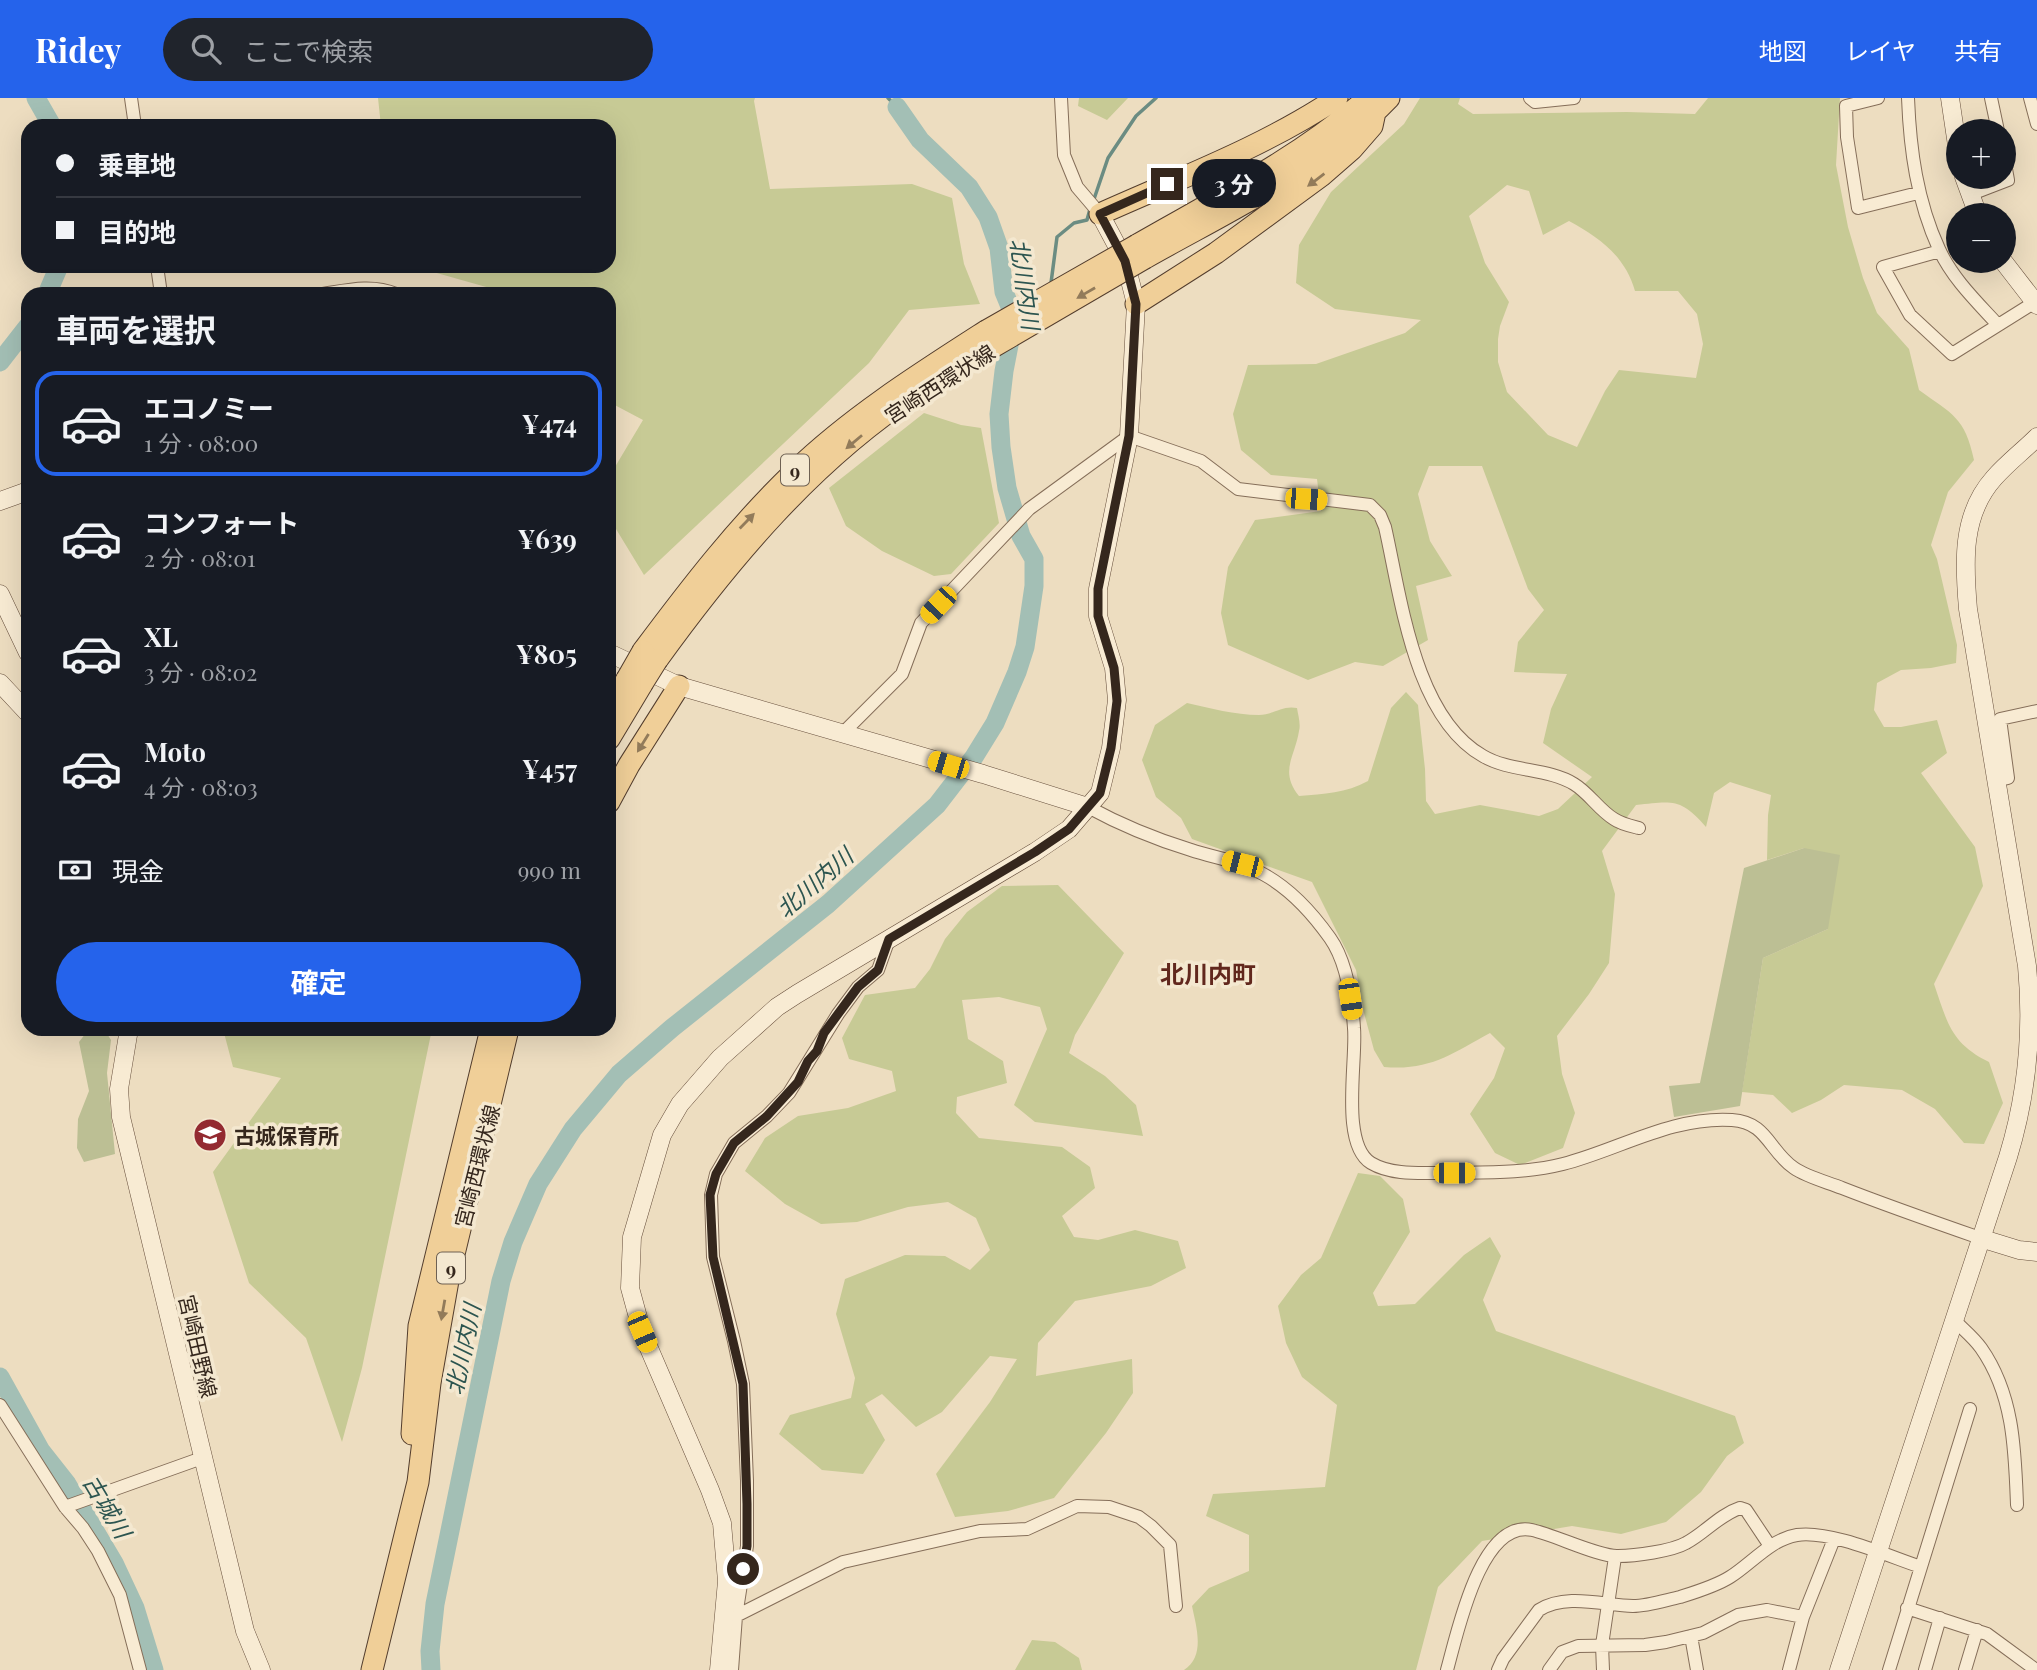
<!DOCTYPE html>
<html lang="ja">
<head>
<meta charset="utf-8">
<style>
	:root { --surface:#171b24; --page:#20242c; --text:#f1f3f6; --muted:#9ea1a6; --line:#363941; --accent:#2563eb }
	body { margin:0; font-family:"Playfair Display","Noto Sans JP",serif; background:var(--page); color:var(--text); height:100vh; display:flex; flex-direction:column; font-size:26px; white-space:nowrap }
	* { box-sizing:border-box; margin:0 }
	p { font-size:23px; color:var(--muted) }
	.icon { flex:none; width:38px; height:38px; fill:none; stroke:currentColor; stroke-width:2; stroke-linecap:round; stroke-linejoin:round }
	.map { position:relative; flex:1; overflow:hidden }
	.side { position:absolute; left:21px; top:189px; width:595px; height:749px; display:flex; flex-direction:column; background:var(--surface); border-radius:21px; box-shadow:0 7px 28px #0002 }
	.side>* { flex:none }
	.guide { position:absolute; left:21px; top:21px; width:595px; height:154px; border-radius:21px; box-shadow:0 7px 28px #0002; display:grid; align-content:center; height:154px; padding:0 35px; background:var(--surface) }
	.controls { position:absolute; left:1946px; top:21px; display:grid; gap:14px }
	.controls a { display:grid; place-items:center; width:70px; height:70px; border-radius:50%; background:var(--surface); box-shadow:0 7px 28px #0002; font-size:35px }
	.end { position:absolute; width:32px; height:32px; margin:-16px; border:9px solid #35271d; background:#fff; box-shadow:0 0 0 4px #fff }
	.from { border-radius:50% }
	.bubble { position:absolute; height:49px; border-radius:24px; background:var(--surface); box-shadow:0 7px 28px #0002; font-size:23px; font-weight:700; line-height:49px; text-align:center }
	.car { position:absolute; width:21px; height:42px; margin:-21px -10px; border-radius:9px; box-shadow:0 0 5px 2px #0007; background:linear-gradient(#f5c518 24%,#345 0 40%,#f5c518 0 76%,#345 0 86%,#f5c518 0) }
	.guide b { display:flex; align-items:center; gap:24px; height:66px; font-size:26px }
	.guide b+b { border-top:2px solid var(--line) }
	.guide i { width:18px; height:18px; background:var(--text) }
	ul { padding:0; list-style:none }
	li { display:flex; align-items:center; gap:21px; height:105px; margin:0 14px 10px; padding:0 21px; border:4px solid transparent; border-radius:21px }
	li div { flex:1 }
	li b { display:block; font-size:26px }
	li em { font-style:normal; font-weight:700 }
	li.current { border-color:var(--accent) }
	li>.icon { width:63px; height:63px; stroke-width:1.5 }
	h2 { padding:0 35px; font-size:32px; line-height:84px }
	.pay { display:flex; align-items:center; gap:18px; height:77px; padding:0 35px; font-size:26px }
	.pay p { margin-inline-start:auto }
	.primary-button { display:flex; gap:14px; margin-top:auto; padding:14px 35px }
	.primary-button a { flex:1; height:80px; border-radius:42px; background:var(--accent); color:#fff; font-size:28px; font-weight:700; line-height:80px; text-align:center }
	header { display:flex; align-items:center; gap:42px; box-sizing:border-box; height:98px; padding:0 35px; background:var(--accent); color:#fff }
	header strong { font-size:33px }
	nav { display:flex; gap:38px; margin-inline-start:auto; font-size:24px }
	.search { width:490px; height:63px; background:var(--page); display:flex; align-items:center; gap:18px; box-sizing:border-box; padding:0 24px; border-radius:38px; color:var(--muted); font-size:26px }
	.map>svg:first-child { display:block }
</style>
</head>
<body>
<header>
<strong>Ridey</strong>
<div class="search"><svg class="icon" aria-label="search" viewBox="0 0 24 24"><circle cx="10" cy="10" r="6"/><path d="M15 15l6 6"/></svg>ここで検索</div>
<nav><a>地図</a><a>レイヤ</a><a>共有</a></nav>
</header>
<div class="map">
<svg width="2037" height="1572" viewBox="0 0 2037 1572">
	<rect width="100%" height="100%" fill="#edddc0"/>
	<path fill="#c7ca95" fill-rule="evenodd" d="M 378,0 L 755,0 L 754,3 L 770,91 L 912,86 L 952,100 L 964,166 L 980,206 L 909,212 L 869,265 L 644,477 L 616,431 L 609,415 L 609,379 L 643,322 L 609,304 L 609,196 L 511,196 L 412,168 L 609,168 L 609,28 L 381,28 Z
		M 1079,0 L 1128,0 L 1107,22 L 1078,8 Z
		M 1420,0 L 1460,0 L 1458,6 L 1473,16 L 1627,14 L 1695,16 L 1708,0 L 1840,0 L 1836,67 L 1848,129 L 1863,180 L 1877,215 L 1909,251 L 1919,292 C 1952,316 1965,319 1974,362 L 1948,394 L 1931,447 L 1937,461 L 1957,547 L 1956,565 L 1931,570 L 1901,572 L 1877,585 L 1874,612 L 1884,629 L 1901,629 L 1937,622 L 1947,655 L 1921,675 L 1975,749 L 1983,788 L 1934,886 C 1947,923 1950,945 1989,964 L 2003,1005 L 1984,1046 L 1964,1045 L 1935,1011 L 1902,992 L 1844,987 L 1821,1002 L 1792,1015 L 1773,997 L 1742,994 L 1763,860 L 1828,831 L 1804,750 L 1767,762 L 1768,717 L 1771,697 L 1730,684 L 1714,695 L 1706,729 C 1681,700 1673,703 1636,707 L 1602,753 L 1615,796 L 1609,865 L 1589,896 L 1557,938 L 1562,976 L 1575,1015 L 1563,1050 L 1520,1067 L 1495,1055 L 1470,1016 L 1494,980 L 1505,950 L 1490,935 C 1451,956 1430,973 1384,969 L 1374,952 L 1364,915 L 1356,872 L 1312,784 L 1192,741 L 1181,720 L 1156,699 L 1142,662 L 1155,627 L 1187,605 C 1210,610 1235,617 1259,617 C 1273,617 1282,607 1297,610 C 1298,617 1301,626 1299,633 C 1295,659 1279,673 1299,698 C 1324,696 1346,695 1368,683 L 1391,610 L 1406,594 L 1418,607 L 1425,671 L 1426,703 L 1435,716 L 1480,707 L 1539,718 L 1558,711 L 1592,679 L 1543,645 L 1551,611 L 1567,576 L 1514,574 L 1518,544 L 1544,512 L 1528,491 L 1482,368 L 1429,368 L 1418,396 L 1430,443 L 1452,478 L 1416,488 L 1428,542 L 1383,568 L 1355,564 L 1308,582 L 1228,547 L 1221,515 L 1228,469 L 1255,422 L 1321,413 L 1317,381 L 1271,377 L 1241,352 L 1233,316 L 1248,267 L 1316,266 L 1405,235 L 1421,222 L 1335,211 L 1296,185 L 1299,147 L 1331,94 L 1404,26 ZM 1507,87 L 1529,93 L 1543,137 L 1569,123 C 1600,140 1625,158 1635,193 L 1678,193 L 1697,216 L 1703,246 L 1696,280 L 1619,272 L 1605,293 L 1577,349 L 1548,337 L 1507,294 L 1498,264 L 1498,241 L 1500,228 L 1509,204 L 1485,165 L 1469,118 Z
		M 924,315 L 961,327 L 981,330 L 999,425 L 951,476 L 934,478 L 882,453 L 846,428 L 829,390 Z
		M 1058,787 L 1124,855 L 1075,937 L 1069,955 L 1105,978 L 1136,1007 L 1143,1038 L 1035,1024 L 1014,1007 L 1047,931 L 1040,909 L 999,899 L 962,902 L 968,941 L 1003,963 L 1007,985 L 957,999 L 956,1015 L 979,1040 L 1062,1049 L 1090,1069 L 1095,1090 L 1062,1118 L 1074,1139 L 1098,1142 L 1135,1132 L 1178,1143 L 1186,1170 L 1151,1188 L 1075,1203 L 1038,1245 L 1036,1278 L 1132,1261 L 1133,1295 L 1106,1335 L 1054,1400 L 1008,1413 L 955,1419 L 936,1376 L 990,1304 L 1017,1261 L 990,1258 L 942,1314 L 916,1329 L 882,1296 L 865,1306 L 885,1342 L 863,1376 L 822,1372 L 779,1336 L 790,1317 L 851,1300 L 855,1280 L 836,1216 L 845,1181 L 905,1157 L 945,1158 L 970,1172 L 990,1152 L 976,1120 L 948,1104 L 908,1109 L 857,1124 L 821,1126 L 785,1106 L 745,1073 L 765,1040 L 798,1018 L 848,1010 L 896,993 L 892,973 L 849,961 L 842,940 L 865,897 L 915,890 L 930,871 L 945,841 L 967,814 L 1002,788 Z
		M 223,931 L 432,931 L 362,1270 L 342,1344 L 306,1240 L 249,1185 L 213,1074 L 281,980 L 233,969 Z
		M 1358,1075 L 1380,1078 L 1403,1101 L 1410,1134 L 1373,1195 L 1378,1208 L 1415,1206 L 1464,1157 L 1490,1139 L 1501,1158 L 1483,1202 L 1496,1233 L 1735,1318 L 1744,1345 L 1727,1358 L 1701,1394 L 1666,1424 L 1621,1436 L 1572,1428 L 1482,1443 L 1438,1489 L 1416,1572 L 1184,1572 C 1206,1558 1196,1528 1192,1508 L 1209,1490 L 1249,1473 L 1249,1437 L 1206,1418 L 1213,1396 L 1325,1389 L 1337,1307 L 1302,1279 L 1286,1245 L 1278,1208 L 1301,1177 L 1321,1160 Z
		M 1032,1542 L 1055,1544 L 1079,1560 L 1082,1572 L 1015,1572 Z"/>
	<path fill="#bcbf94" d="M 1804,750 L 1840,757 L 1828,831 L 1763,860 L 1740,1008 L 1674,1019 L 1669,988 L 1700,985 L 1744,770 Z
		M 89,931 L 104,931 L 111,942 L 107,975 L 115,1056 L 84,1064 L 77,1050 L 78,1021 L 89,993 L 79,944 Z"/>
	<g fill="none" stroke-linecap="round" stroke-linejoin="round">
		<path stroke="#6b8c82" stroke-width="3.5" d="M 888,0 L 897,9
			M 1093,104 L 1108,60 L 1136,18 L 1156,0
			M 1051,185 L 1057,139 L 1074,125 L 1087,122 L 1090,111"/>
		<path stroke="#a3bfb5" stroke-width="19" d="M 36,0 L 52,28
			M 47,196 L 59,168
			M 0,264 L 28,228
			M 0,1279 L 41,1353 L 67,1386 L 114,1465 L 135,1510 L 154,1572
			M 431,1572 L 430,1553 L 435,1506 L 501,1183 L 513,1144 L 538,1086 L 573,1031 L 619,976 L 672,930 L 828,806 L 937,707 L 974,659 L 995,625 L 1017,574 L 1025,549 L 1034,488 L 1034,461 L 1021,438 L 1007,390 L 1001,349 L 999,316 L 1004,273 L 1011,237 L 1011,211 L 1004,194 L 999,150 L 988,119 L 969,89 L 920,42 L 897,9"/>
		<defs>
			<path id="street" d="M 131,0 L 135,28
				M 1061,0 L 1064,57 L 1077,89 L 1100,116
				M 1530,0 L 1535,4 L 1574,0
				M 1878,0 L 1846,8 L 1847,39 L 1858,110 L 1918,95
				M 1908,0 C 1910,52 1917,103 1939,151 C 1952,180 1977,204 1998,227
				M 1991,0 L 1998,33
				M 2030,0 L 2037,26
				M 1969,97 L 2008,82 L 2004,60
				M 1940,153 L 1883,169 L 1910,217 L 1952,256 L 2035,204
				M 157,168 L 161,196
				M 323,196 C 348,192 372,186 396,196
				M 843,635 L 902,576 L 921,525 L 1029,411 L 1129,338 L 1201,363 L 1238,391 L 1370,407 L 1380,417 L 1385,429 C 1401,499 1414,619 1483,658 C 1510,674 1548,670 1574,686 C 1589,695 1599,712 1614,721 C 1621,726 1631,728 1639,730
				M 1995,683 L 2008,680 L 2000,621 L 2037,613
				M 1088,709 C 1121,727 1155,741 1191,752 C 1215,760 1240,763 1263,776 C 1289,790 1313,816 1330,840 C 1347,864 1352,901 1354,930 C 1357,962 1340,1046 1371,1065 C 1391,1077 1419,1075 1440,1075 C 1481,1074 1523,1076 1563,1066 C 1618,1052 1672,1018 1732,1022 C 1767,1024 1769,1053 1794,1070 C 1807,1079 1827,1084 1842,1090 C 1888,1108 1934,1124 1980,1140
				M 1955,1223 C 1964,1232 1974,1240 1981,1250 C 2014,1297 2015,1353 2017,1407
				M 0,1307 L 65,1409 L 83,1430 L 98,1453 L 120,1497 L 140,1572
				M 65,1409 L 202,1360
				M 1907,1510 L 1987,1536 L 2036,1572
				M 736,1518 L 843,1464 L 980,1433 L 1027,1431 L 1077,1408 L 1109,1409 L 1139,1419 L 1151,1428 L 1170,1447 L 1176,1508
				M 1691,1538 L 1697,1572
				M 732,1572 L 736,1518 L 747,1448 L 747,1383 L 743,1286 L 734,1243 L 713,1159 L 711,1097 L 716,1076 L 734,1045 L 767,1018 L 789,995 L 838,916 L 858,889 L 878,872 L 889,841
				M 1447,1572 C 1457,1537 1480,1421 1532,1432 C 1555,1437 1599,1459 1618,1458 C 1635,1458 1672,1453 1686,1445 C 1705,1435 1719,1417 1740,1410 L 1746,1412 L 1770,1448
				M 1498,1572 L 1503,1561 L 1539,1512 C 1566,1495 1603,1507 1633,1508 C 1648,1508 1666,1502 1680,1499 C 1696,1494 1716,1488 1730,1479 C 1751,1466 1771,1441 1797,1437 C 1830,1432 1888,1458 1921,1469
				M 1549,1572 L 1562,1554 L 1578,1548 L 1645,1547 L 1666,1544 L 1703,1535 L 1738,1517 L 1767,1512 L 1803,1519
				M 1603,1572 L 1602,1547 L 1615,1459
				M 1789,1572 L 1803,1519 L 1834,1441
				M 1889,1572 L 1970,1311
				M 1925,1572 L 1940,1520
				M 1965,1572 L 1977,1532"/>
			<path id="secondary" d="M 1950,0 L 1958,54
				M 1964,79 L 1978,117
				M 2003,163 L 2037,207
				M 0,403 L 28,393
				M 0,496 L 28,555
				M 609,555 L 679,588 L 983,676 L 1088,709
				M 0,585 L 28,615
				M 129,931 L 119,991 L 121,1019 L 245,1533 L 261,1572
				M 1980,1140 L 2019,1152 L 2037,1154
				M 719,1572 L 727,1483 L 722,1425 L 710,1392 L 642,1234 L 630,1190 L 632,1139 L 662,1037 L 680,1006 L 720,960 L 777,909 L 797,896 L 1035,754 L 1069,731 L 1100,695 L 1111,650 L 1117,602 L 1114,570 L 1098,518 L 1098,491 L 1129,338 L 1136,206 L 1125,163 L 1100,116
				M 1839,1572 L 2008,1059 C 2027,997 2033,932 2027,868 L 1968,511 C 1964,465 1961,417 1994,380 C 2007,365 2023,353 2037,339"/>
			<path id="primary" d="M 1100,116 C 1180,80 1264,49 1337,0
				M 1137,147 C 1217,101 1299,60 1368,0
				M 1145,160 C 1228,113 1322,70 1389,0
				M 1136,206 L 1216,155 L 1321,78 L 1352,51 L 1372,28 L 1375,14
				M 643,553 C 690,490 737,429 794,374 C 851,319 919,276 986,233
				M 657,562 C 730,461 812,363 917,294 C 941,279 967,265 991,250
				M 609,613 L 627,581
				M 609,641 L 642,586
				M 609,704 L 629,667 L 679,588
				M 412,1336 L 419,1228 L 491,931
				M 372,1572 L 418,1384 L 430,1285 L 449,1177 L 508,931"/>
		</defs>
		<use href="#street" stroke="#856e59" stroke-width="14"/>
		<use href="#secondary" stroke="#674f3c" stroke-width="19"/>
		<use href="#primary" stroke="#533d2d" stroke-width="23"/>
		<use href="#street" stroke="#f8ebd3" stroke-width="12"/>
		<use href="#secondary" stroke="#f8ebd3" stroke-width="18"/>
		<use href="#primary" stroke="#f0cf98" stroke-width="21"/>
		<defs>
			<path id="primary-bridge" d="M 986,233 L 1137,147
				M 991,250 L 1145,160
				M 627,581 L 643,553
				M 642,586 L 657,562"/>
		</defs>
		<use href="#primary-bridge" stroke="#533d2d" stroke-width="23" stroke-linecap="butt"/>
		<use href="#primary-bridge" stroke="#f0cf98" stroke-width="21"/>
	</g>
	<defs><path id="oneway-solid" d="M-6-.8H1V-3.2L6.5 0L1 3.2V.8H-6Z" transform="scale(1.75)"/></defs>
	<g fill="#927b5a">
		<use href="#oneway-solid" transform="translate(1316 82) rotate(143)"/>
		<use href="#oneway-solid" transform="translate(1086 195) rotate(150)"/>
		<use href="#oneway-solid" transform="translate(854 344) rotate(140)"/>
		<use href="#oneway-solid" transform="translate(747 423) rotate(-46)"/>
		<use href="#oneway-solid" transform="translate(643 645) rotate(122)"/>
		<use href="#oneway-solid" transform="translate(443 1212) rotate(100)"/>
	</g>
	<g fill="none" stroke-linecap="round" stroke-linejoin="round">
		<path stroke="#35271d" stroke-width="9" d="M 743,1471 L 747,1448 L 747,1406 L 743,1286 L 713,1159 L 710,1097 L 716,1076 L 734,1045 L 767,1018 L 798,984 L 808,963 L 817,953 L 824,935 L 838,916 L 858,889 L 878,872 L 889,841 L 1035,754 L 1069,731 L 1100,695 L 1111,650 L 1117,603 L 1114,570 L 1098,518 L 1098,491 L 1129,338 L 1136,206 L 1125,163 L 1100,116 L 1167,86"/>
	</g>
	<defs>
		<symbol id="school-disc" viewBox="-11 -11 22 22"><circle r="9.5" fill="#932a31" stroke="#f4e8d0"/><path d="M0-5L7-2L0 1L-7-2ZM-4 1L0 2.5L4 1V4Q0 6-4 4Z" fill="#fff"/></symbol>
	</defs>
	<g fill-rule="evenodd">
		<use href="#school-disc" x="191" y="1018" width="38" height="38"/>
	</g>
	<g text-anchor="middle" dominant-baseline="central" stroke-width="7" stroke-linejoin="round" paint-order="stroke">
		<g fill="#f4e8d0" stroke="#6e6153" stroke-width="2">
			<rect x="781" y="356.5" width="28" height="31" rx="5"/>
			<rect x="437" y="1154.5" width="28" height="31" rx="5"/>
		</g>
		<g font-size="19" font-weight="bold" fill="#35271d">
			<text x="795" y="372">9</text>
			<text x="451" y="1170">9</text>
		</g>
		<g font-size="21" fill="#35271d" stroke="#f4e8d0">
			<text transform="translate(939 285) rotate(-33)">宮崎西環状線</text>
			<text transform="translate(476 1068) rotate(-76)">宮崎西環状線</text>
			<text transform="translate(199 1248) rotate(77)">宮崎田野線</text>
		</g>
		<g font-size="21" font-weight="bold" fill="#35271d" stroke="#f4e8d0" text-anchor="start">
			<text x="234" y="1037">古城保育所</text>
		</g>
		<g font-size="23" font-style="italic" fill="#2c5550" stroke="#f4e8d0">
			<text transform="translate(1026 186) rotate(82)">北川内川</text>
			<text transform="translate(814 784) rotate(-41)">北川内川</text>
			<text transform="translate(462 1251) rotate(-78)">北川内川</text>
			<text transform="translate(108 1408) rotate(59)">古城川</text>
		</g>
		<g font-size="24" font-weight="bold" fill="#61271d" stroke="#f4e8d0">
			<text x="1208" y="875">北川内町</text>
		</g>
	</g>
</svg>
<div class="controls">
<a>+</a>
<a>−</a>
</div>
<i class="end from" style="left:743px;top:1471px"></i>
<i class="end" style="left:1167px;top:86px"></i>
<div class="bubble" style="left:1192px;top:61px;width:84px">3 分</div>
<i class="car" style="left:1306px;top:401px;rotate:94deg"></i>
<i class="car" style="left:938px;top:507px;rotate:223deg"></i>
<i class="car" style="left:948px;top:667px;rotate:287deg"></i>
<i class="car" style="left:1242px;top:766px;rotate:284deg"></i>
<i class="car" style="left:1350px;top:901px;rotate:172deg"></i>
<i class="car" style="left:1454px;top:1075px;rotate:90deg"></i>
<i class="car" style="left:642px;top:1234px;rotate:157deg"></i>
<div class="guide">
<b><i class="from"></i>乗車地</b>
<b><i></i>目的地</b>
</div>
<section class="side">
<h2>車両を選択</h2>
<ul>
<li class="current"><svg class="icon" aria-label="car" viewBox="0 0 24 24"><path d="M5 17H2v-5l4-1 3-4h7l3 4 3 1v5h-3M9 17h6M6 11h13"/><circle cx="7" cy="17" r="2"/><circle cx="17" cy="17" r="2"/></svg><div><b>エコノミー</b><p>1 分 · 08:00</p></div><em>¥474</em></li>
<li><svg class="icon" aria-label="car" viewBox="0 0 24 24"><path d="M5 17H2v-5l4-1 3-4h7l3 4 3 1v5h-3M9 17h6M6 11h13"/><circle cx="7" cy="17" r="2"/><circle cx="17" cy="17" r="2"/></svg><div><b>コンフォート</b><p>2 分 · 08:01</p></div><em>¥639</em></li>
<li><svg class="icon" aria-label="car" viewBox="0 0 24 24"><path d="M5 17H2v-5l4-1 3-4h7l3 4 3 1v5h-3M9 17h6M6 11h13"/><circle cx="7" cy="17" r="2"/><circle cx="17" cy="17" r="2"/></svg><div><b>XL</b><p>3 分 · 08:02</p></div><em>¥805</em></li>
<li><svg class="icon" aria-label="car" viewBox="0 0 24 24"><path d="M5 17H2v-5l4-1 3-4h7l3 4 3 1v5h-3M9 17h6M6 11h13"/><circle cx="7" cy="17" r="2"/><circle cx="17" cy="17" r="2"/></svg><div><b>Moto</b><p>4 分 · 08:03</p></div><em>¥457</em></li>
</ul>
<div class="pay"><svg class="icon" aria-label="cash" viewBox="0 0 24 24"><path d="M3 7h18v10H3z"/><circle cx="12" cy="12" r="2"/></svg>現金<p>990 m</p></div>
<div class="primary-button"><a>確定</a></div>
</section>
</div>
</body>
</html>
